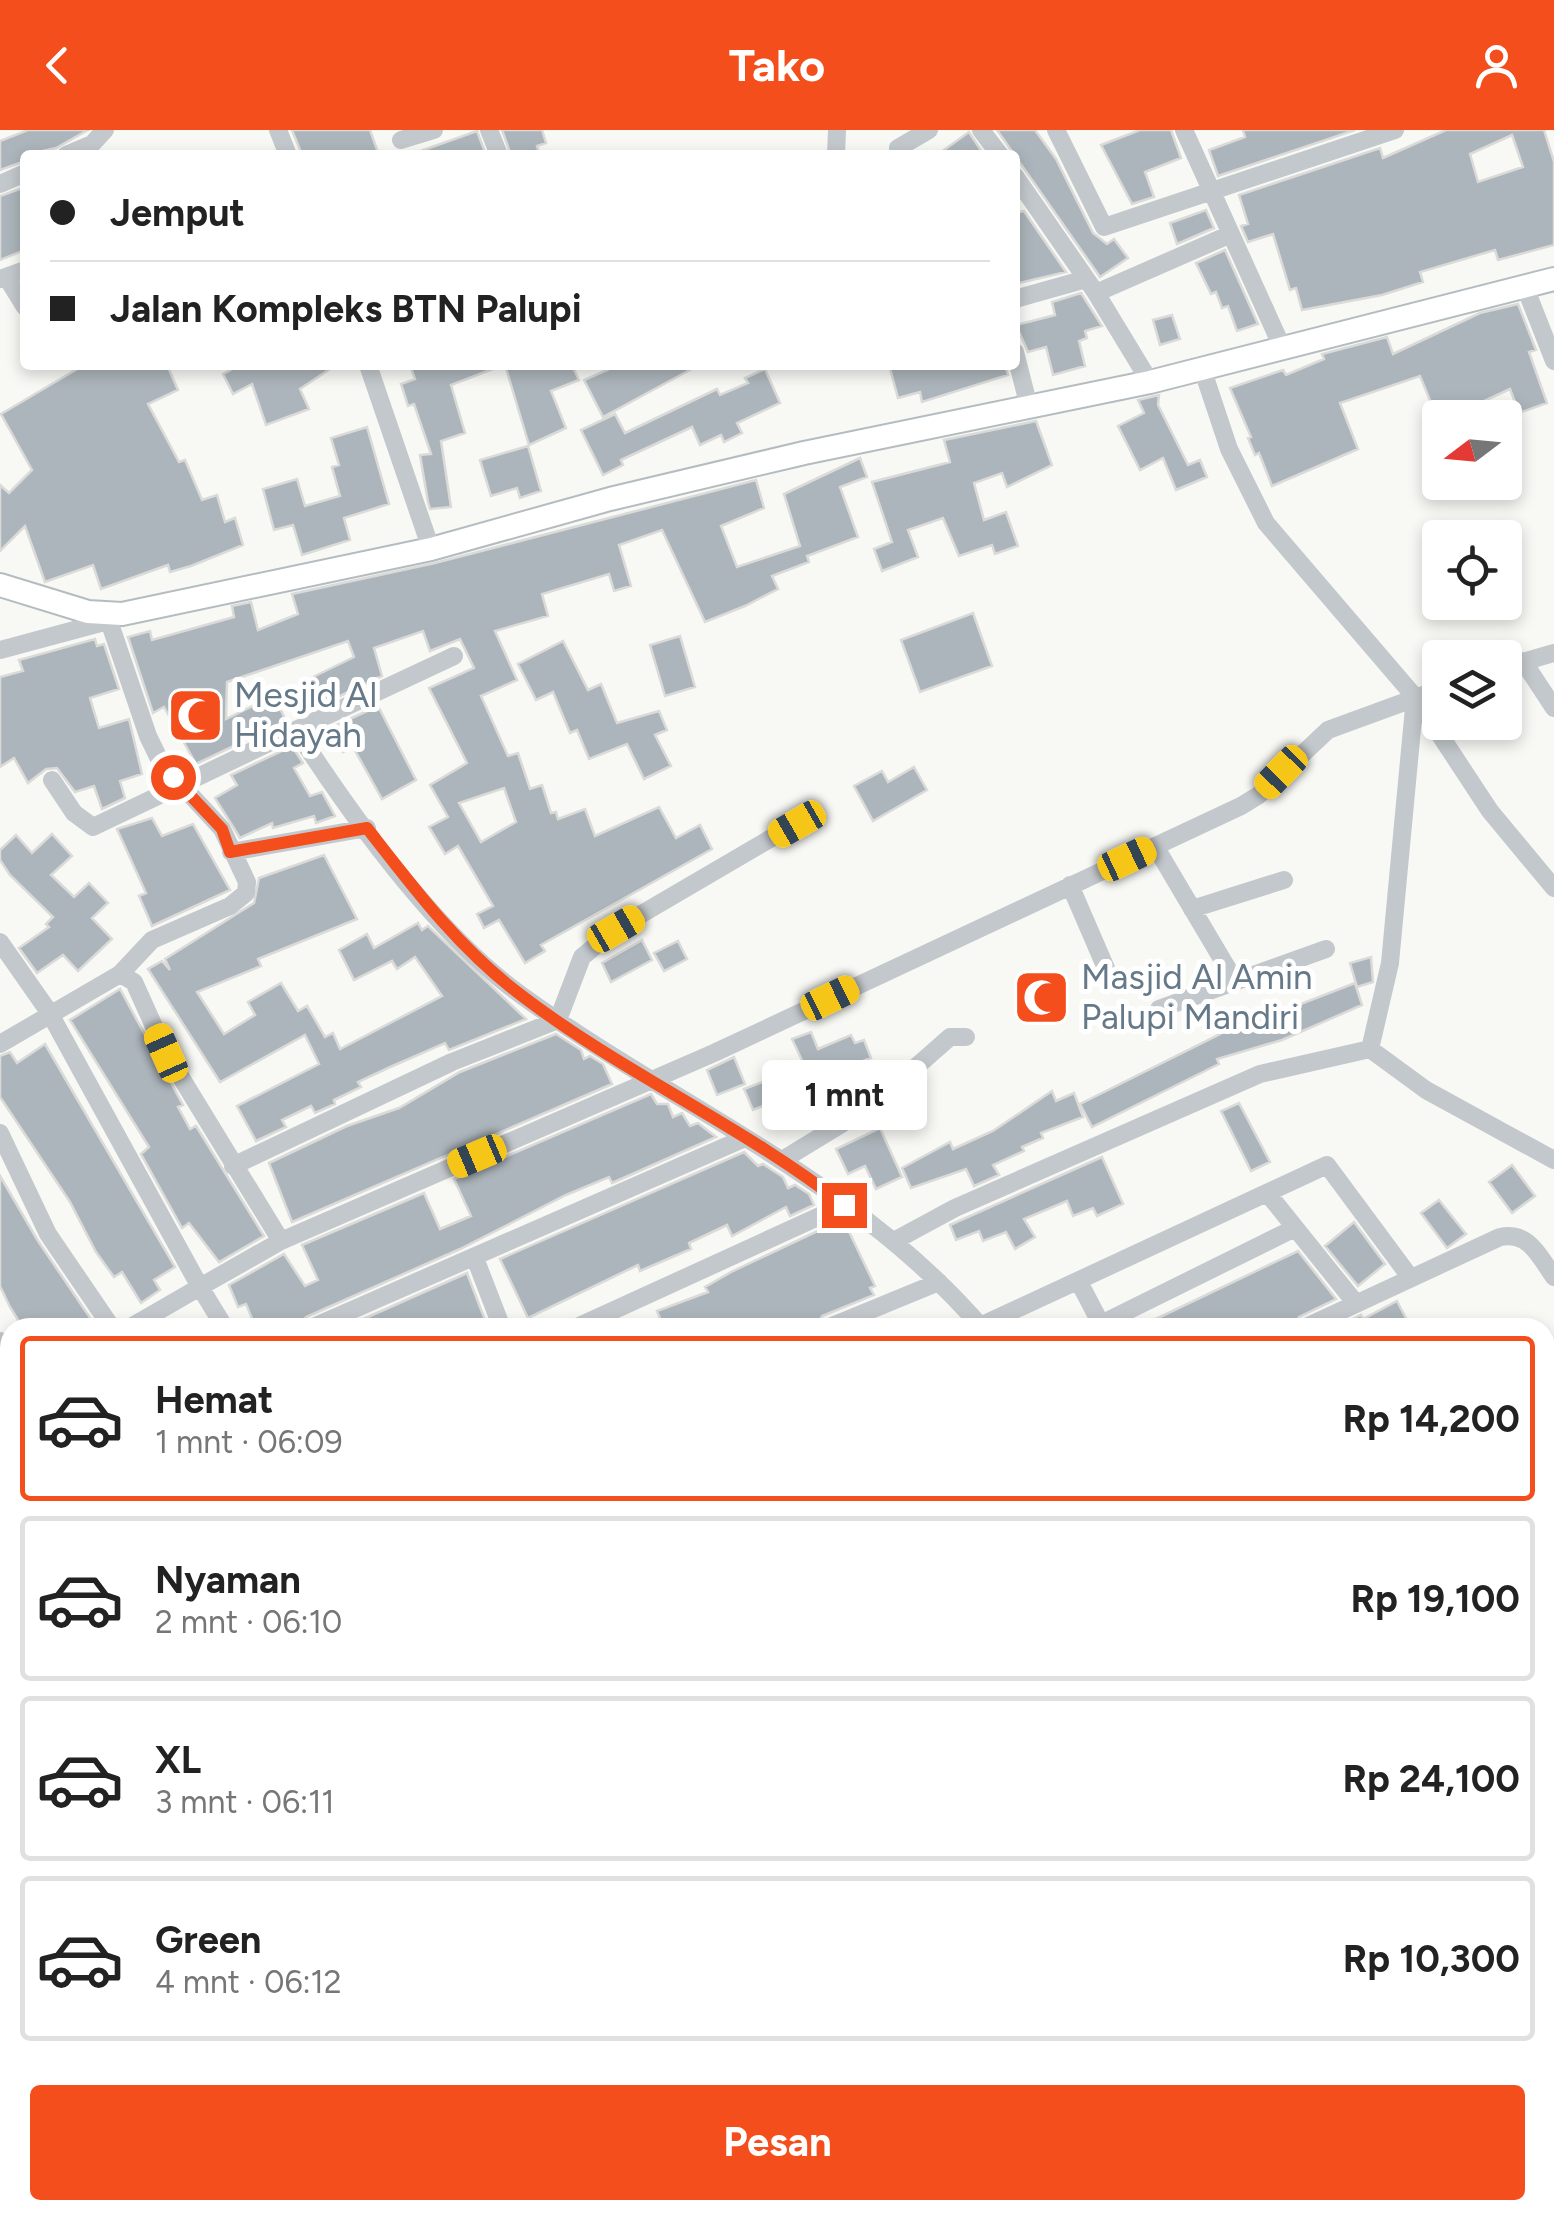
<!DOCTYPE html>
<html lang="id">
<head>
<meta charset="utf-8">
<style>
	:root { --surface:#fff; --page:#f6f6f6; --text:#222; --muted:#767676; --line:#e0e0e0; --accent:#f34e1b }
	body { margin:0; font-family:Figtree,sans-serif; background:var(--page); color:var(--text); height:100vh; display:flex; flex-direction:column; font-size:38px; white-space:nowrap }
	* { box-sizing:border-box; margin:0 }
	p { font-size:32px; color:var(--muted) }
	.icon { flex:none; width:55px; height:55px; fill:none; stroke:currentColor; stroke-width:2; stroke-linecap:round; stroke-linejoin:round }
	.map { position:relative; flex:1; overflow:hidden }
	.side { position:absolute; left:0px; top:1188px; width:1555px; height:902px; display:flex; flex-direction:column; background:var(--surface); border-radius:30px 30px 0 0; box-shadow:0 5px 15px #0003 }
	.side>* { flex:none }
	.top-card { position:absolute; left:20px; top:20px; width:1000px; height:220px; border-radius:10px; box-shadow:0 5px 15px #0003; display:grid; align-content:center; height:220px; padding:0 30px; background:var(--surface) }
	.needle { width:65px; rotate:254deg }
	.tools { position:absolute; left:1422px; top:270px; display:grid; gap:20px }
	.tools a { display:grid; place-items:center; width:100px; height:100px; border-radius:10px; background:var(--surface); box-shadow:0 5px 15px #0003; font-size:50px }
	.end { position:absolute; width:45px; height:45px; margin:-22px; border:12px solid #f34e1b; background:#fff; box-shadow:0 0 0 5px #fff }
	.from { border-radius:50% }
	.bubble { position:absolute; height:70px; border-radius:10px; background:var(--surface); box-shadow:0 5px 15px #0003; font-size:32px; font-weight:700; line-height:70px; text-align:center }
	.car { position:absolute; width:30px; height:60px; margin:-30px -15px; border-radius:12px; box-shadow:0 0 8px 2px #0007; background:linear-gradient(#f5c518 24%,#345 0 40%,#f5c518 0 76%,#345 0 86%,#f5c518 0) }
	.top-card b { display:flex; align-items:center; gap:35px; height:95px; font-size:38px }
	.top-card b+b { border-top:2px solid var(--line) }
	.top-card i { width:25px; height:25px; background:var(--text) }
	ul { padding:18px 0 0; list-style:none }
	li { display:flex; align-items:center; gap:30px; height:165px; margin:0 20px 15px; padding:0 10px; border:5px solid var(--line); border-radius:10px }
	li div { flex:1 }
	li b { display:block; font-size:38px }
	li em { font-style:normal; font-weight:700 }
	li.selected { border-color:var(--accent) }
	li>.icon { width:90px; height:90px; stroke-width:1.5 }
	.cta { display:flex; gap:20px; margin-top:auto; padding:20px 30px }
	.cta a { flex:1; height:115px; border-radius:10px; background:var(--accent); color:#fff; font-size:40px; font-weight:700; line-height:115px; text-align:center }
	header { display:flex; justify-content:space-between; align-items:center; height:130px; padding:0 30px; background:var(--accent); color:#fff; font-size:45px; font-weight:700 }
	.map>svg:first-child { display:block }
</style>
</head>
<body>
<header><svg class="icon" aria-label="back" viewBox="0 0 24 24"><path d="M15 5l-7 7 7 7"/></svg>Tako<svg class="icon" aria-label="person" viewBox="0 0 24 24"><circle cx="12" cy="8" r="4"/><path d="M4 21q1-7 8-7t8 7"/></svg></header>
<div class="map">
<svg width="1554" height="2088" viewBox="0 0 1554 2088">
	<rect width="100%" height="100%" fill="#f8f9f5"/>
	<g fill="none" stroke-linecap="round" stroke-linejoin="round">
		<path stroke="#bbc9ce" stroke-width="6" d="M 0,2029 L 10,2031
			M 279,2080 L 323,2088"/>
	</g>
	<path fill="#acb5bb" stroke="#dadad8" stroke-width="2.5" fill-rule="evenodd" d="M 28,0 L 88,0 L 56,18 L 25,25 L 25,31 L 0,40 L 0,11 Z
		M 292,0 L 370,0 L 379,25 L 302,25 Z
		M 502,0 L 542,0 L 546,13 L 537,16 L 540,25 L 511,25 Z
		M 997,0 L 1035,0 L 1056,29 L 1093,103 L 1107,114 L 1114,109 L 1128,128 L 1100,147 Z
		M 1140,0 L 1171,0 L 1181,28 L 1145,42 L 1154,67 L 1132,74 L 1101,15 Z
		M 1243,0 L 1355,0 L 1218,46 L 1209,20 L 1245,7 Z
		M 1446,0 L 1544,0 L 1554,32 L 1554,115 L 1498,130 L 1495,120 L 1420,142 L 1423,152 L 1382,165 L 1302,180 L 1296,158 L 1290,160 L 1273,104 L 1248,112 L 1241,96 L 1248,94 L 1239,65 L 1380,18 L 1383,28 ZM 1512,5 L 1523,37 L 1478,52 L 1470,24 Z
		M 477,1 L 486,25 L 416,25 L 415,23 Z
		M 969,2 L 984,25 L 937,25 Z
		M 25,57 L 25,120 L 0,130 L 0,66 Z
		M 1206,80 L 1214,98 L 1177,114 L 1170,93 Z
		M 1024,81 L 1066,142 L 1015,154 L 1015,83 Z
		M 1225,120 L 1258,194 L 1237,201 L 1228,176 L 1222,178 L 1216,162 L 1211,164 L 1196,133 Z
		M 1081,163 L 1102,196 L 1085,201 L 1087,208 L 1079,211 L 1085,236 L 1053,245 L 1046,217 L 1028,222 L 1016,195 L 1055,185 L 1052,172 Z
		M 1518,174 L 1536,220 L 1529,222 L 1547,273 L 1519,283 L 1510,259 L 1439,292 L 1420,246 L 1340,273 L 1358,319 L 1272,356 L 1259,323 L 1255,325 L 1248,308 L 1251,307 L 1230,258 L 1283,240 L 1286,245 L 1324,229 L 1322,224 L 1387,207 L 1393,224 L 1480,183 Z
		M 1172,185 L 1180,209 L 1160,215 L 1153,190 Z
		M 84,235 L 167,235 L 178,260 L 148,274 L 179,332 L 185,330 L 202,370 L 217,365 L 225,392 L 235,388 L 243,415 L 191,436 L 170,442 L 168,435 L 101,459 L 93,435 L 45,452 L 25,396 L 0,421 L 0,355 L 9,363 L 32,340 L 1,284 Z
		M 240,235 L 336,235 L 300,259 L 309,279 L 266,295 L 252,254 L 233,264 L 223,244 Z
		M 410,235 L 503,235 L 451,255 L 465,303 L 441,311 L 451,377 L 430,379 L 428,372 L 420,325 L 431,324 L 414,274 L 408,276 L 401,254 L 415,249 Z
		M 505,235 L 572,235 L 579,250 L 551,261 L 566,298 L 529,315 Z
		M 618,235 L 699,235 L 603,287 L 584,250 Z
		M 889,235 L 1005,235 L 1008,245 L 922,272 L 920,262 L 898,268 Z
		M 765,239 L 780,273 L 737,293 L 742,303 L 724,312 L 721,305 L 700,315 L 692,297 L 621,330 L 623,335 L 603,345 L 581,300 L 615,284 L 625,303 L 717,259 L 720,265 L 748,253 L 745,248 Z
		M 1159,265 L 1158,275 L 1188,335 L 1200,330 L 1207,347 L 1176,360 L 1163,328 L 1140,340 L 1118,296 L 1144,283 L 1138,270 Z
		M 1036,291 L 1052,335 L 1007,357 L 1002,343 L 974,353 L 984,390 L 1006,382 L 1018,416 L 995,424 L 992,415 L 959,426 L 943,388 L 908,400 L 918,427 L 882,441 L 874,419 L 892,412 L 872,352 L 950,332 L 944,310 Z
		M 367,297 L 389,374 L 344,388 L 350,410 L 302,425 L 293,395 L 274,400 L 263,359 L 297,349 L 305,376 L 340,366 L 332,337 L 339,335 L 331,308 Z
		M 528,316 L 541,361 L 520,368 L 517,358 L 491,366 L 480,330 Z
		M 860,328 L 867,347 L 840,357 L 858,407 L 807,426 L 809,432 L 772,446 L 778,459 L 745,476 L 705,492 L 662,400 L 619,415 L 631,456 L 614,461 L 609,444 L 542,464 L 548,486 L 495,501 L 517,550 L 481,566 L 508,626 L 518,623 L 530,659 L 542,655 L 551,683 L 556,682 L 558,689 L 585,679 L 595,706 L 659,677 L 676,708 L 700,695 L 712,719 L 541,815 L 545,821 L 525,833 L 499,790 L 484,798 L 477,784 L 493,776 L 458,716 L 445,724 L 429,697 L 448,687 L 430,655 L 467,633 L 429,558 L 474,538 L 460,509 L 430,521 L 423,501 L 374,518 L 382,546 L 323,574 L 311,548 L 354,527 L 348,511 L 227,552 L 226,589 L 261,572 L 263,577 L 276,570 L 286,591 L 196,634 L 164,577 L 153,583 L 128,507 L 150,501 L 152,510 L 234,487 L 232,476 L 251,472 L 258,500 L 298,484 L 292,464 L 435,433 L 756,350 L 764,378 L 721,396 L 737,437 L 800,416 L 784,364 ZM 504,658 L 516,692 L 481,712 L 459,673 Z
		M 973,483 L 992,536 L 920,562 L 901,510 Z
		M 680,506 L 695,557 L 665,566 L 650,515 Z
		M 95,509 L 97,516 L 104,514 L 119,559 L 90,568 L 99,598 L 129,589 L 142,644 L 120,651 L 125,668 L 102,679 L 94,656 L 75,662 L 57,638 L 46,639 L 28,653 L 14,628 L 0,637 L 0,547 L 23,541 L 19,530 Z
		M 563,511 L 588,560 L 601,554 L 617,593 L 659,581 L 667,600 L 655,605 L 671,636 L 644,649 L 627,614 L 589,629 L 577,600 L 570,603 L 553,562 L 536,570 L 518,534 Z
		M 378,576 L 416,650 L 382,669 L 353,617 L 343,622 L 330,598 Z
		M 292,616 L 303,633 L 294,638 L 310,666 L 322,662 L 335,686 L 316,693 L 314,686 L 273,698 L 272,693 L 240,708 L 215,668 L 237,655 L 231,645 Z
		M 914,637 L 927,660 L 873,691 L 854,656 L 882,641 L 888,652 Z
		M 152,688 L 162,706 L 193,694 L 230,760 L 152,796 L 139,766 L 146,763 L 117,699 Z
		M 52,704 L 72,726 L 51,745 L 74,767 L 89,753 L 108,773 L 92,788 L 112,809 L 78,841 L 63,825 L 37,843 L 19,818 L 49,797 L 46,794 L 53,787 L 10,745 L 0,730 L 0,720 L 16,705 L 32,723 Z
		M 324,725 L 357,789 L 258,829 L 261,836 L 197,862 L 224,904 L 255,885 L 248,872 L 281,853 L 298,881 L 307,876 L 325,907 L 333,903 L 340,919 L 442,866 L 415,827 L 397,839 L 392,831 L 354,850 L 339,820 L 367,804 L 374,818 L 418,793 L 422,800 L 428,796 L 526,889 L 449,920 L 445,913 L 388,938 L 358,952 L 361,957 L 334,970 L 335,974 L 315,983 L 311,976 L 282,990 L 286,997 L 256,1011 L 237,976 L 319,934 L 305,905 L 220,952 L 148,839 L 162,831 L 170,840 L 165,829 L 254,773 L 259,748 Z
		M 642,810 L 652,830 L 611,852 L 602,833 Z
		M 678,811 L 687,829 L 664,841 L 654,823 Z
		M 1371,827 L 1373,852 L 1357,857 L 1350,833 Z
		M 1355,853 L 1362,875 L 1282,910 L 1217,929 L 1219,934 L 1092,997 L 1080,974 L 1220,904 L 1218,898 L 1237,892 L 1239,898 Z
		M 120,859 L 183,975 L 178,977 L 190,999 L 196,996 L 264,1106 L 219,1132 L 189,1093 L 182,1098 L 141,1024 L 149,1017 L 70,890 Z
		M 811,902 L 818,919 L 851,905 L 855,913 L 864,910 L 871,928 L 839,940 L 850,962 L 823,975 L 792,909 Z
		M 556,904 L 581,920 L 584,929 L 590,926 L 603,934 L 612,954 L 292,1092 L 269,1033 L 347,996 L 399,978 L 460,942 Z
		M 45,914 L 175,1137 L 154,1150 L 160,1160 L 141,1173 L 122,1142 L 114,1147 L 96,1122 L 70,1072 L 0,967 L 0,926 L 10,922 L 17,933 Z
		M 734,927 L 745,954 L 717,965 L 707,940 Z
		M 778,946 L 786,967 L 753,980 L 744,959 Z
		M 1052,961 L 1056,971 L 1074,963 L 1083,987 L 1041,1003 L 1043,1008 L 1022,1017 L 1024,1021 L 993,1035 L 999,1045 L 974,1056 L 966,1039 L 911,1058 L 902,1038 L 950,1012 L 953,1019 L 993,1001 Z
		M 651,964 L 657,974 L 668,974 L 673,987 L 682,983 L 690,996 L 698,993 L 716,1007 L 612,1053 L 609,1047 L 566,1065 L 460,1119 L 306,1187 L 299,1198 L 256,1198 L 246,1174 L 238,1177 L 229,1155 L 284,1124 L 305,1156 L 318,1150 L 302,1115 L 424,1063 L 440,1099 L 471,1086 L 454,1049 Z
		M 1239,973 L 1270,1032 L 1251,1041 L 1221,981 Z
		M 880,998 L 902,1047 L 876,1059 L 865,1036 L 848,1044 L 836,1019 Z
		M 744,1022 L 758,1036 L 763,1034 L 783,1047 L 788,1058 L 795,1055 L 809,1064 L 814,1075 L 790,1086 L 786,1077 L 732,1106 L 727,1095 L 689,1113 L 691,1119 L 640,1141 L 638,1135 L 528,1188 L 500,1129 Z
		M 1102,1027 L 1123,1074 L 1097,1086 L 1093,1078 L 1073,1086 L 1067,1071 L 1024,1089 L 1035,1107 L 1015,1119 L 1006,1102 L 983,1111 L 979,1101 L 956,1110 L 950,1095 Z
		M 1512,1035 L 1535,1066 L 1512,1083 L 1489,1052 Z
		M 0,1046 L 38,1111 L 97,1198 L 23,1198 L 10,1177 L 0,1156 Z
		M 1439,1070 L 1466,1104 L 1447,1118 L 1421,1083 Z
		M 843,1089 L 875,1156 L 870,1158 L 874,1165 L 822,1186 L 815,1198 L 664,1198 L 657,1181 L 708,1162 L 705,1157 L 733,1141 Z
		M 1354,1092 L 1385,1134 L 1358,1156 L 1325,1116 Z
		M 1298,1121 L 1336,1169 L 1299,1187 L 1292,1198 L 1137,1198 Z
		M 467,1143 L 488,1198 L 343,1198 Z
		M 1397,1171 L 1411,1198 L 1335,1198 L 1361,1185 L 1363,1189 Z"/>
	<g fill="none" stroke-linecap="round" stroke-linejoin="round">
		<defs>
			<path id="secondary" d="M 0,455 L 88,482 L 122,484 L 431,419 L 610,369 L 804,323 L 1150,252 L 1554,149"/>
		</defs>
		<use href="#secondary" stroke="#b5bcc1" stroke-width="26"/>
		<path stroke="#c3c8cc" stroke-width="18" d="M 278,0 L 288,25
			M 489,0 L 499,25
			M 981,0 L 1000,25
			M 1056,0 L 1104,97 L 1395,0
			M 1184,0 L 1282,217
			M 401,10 L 434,0
			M 898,18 L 929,0
			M 66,25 L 92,14 L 105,0
			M 836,25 L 837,0
			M 1015,46 L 1096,163 L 1150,252
			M 0,54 L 25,43
			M 7,148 L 25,177
			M 0,149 L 25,140
			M 1525,157 L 1554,231
			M 1096,163 L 1231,104
			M 1015,169 L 1086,149
			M 1015,222 L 1029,277
			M 368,235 L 431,419
			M 1202,238 L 1229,319 L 1266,393 L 1415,567 L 1490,681 L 1554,758
			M 0,520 L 108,491
			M 454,526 L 296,600 C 353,688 436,804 521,865 C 675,976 856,1051 982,1198
			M 1523,531 L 1554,578
			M 1505,537 L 1554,523
			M 52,650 L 74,683 L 93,697 L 296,600
			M 1155,716 L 1235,851
			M 231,722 L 367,698
			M 1070,755 L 1108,843
			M 1192,779 L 1284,750
			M 0,812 L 49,882 L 200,1157 L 281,1111 L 714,923 L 1241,676 L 1259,665 L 1328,600 L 1440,559
			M 120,844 L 134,852 L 166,923 L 281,1111
			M 1159,879 L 1326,819
			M 0,914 L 120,844 L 152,810 L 230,776 L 246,763 L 247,752 L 222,699 L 161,633 L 148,606 L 107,485
			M 1370,919 L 1390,833 L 1415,567
			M 0,1003 L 48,1104 L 112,1198
			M 784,1029 L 861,982 L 875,984 L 905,970 L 908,944 L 950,907 L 966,907
			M 233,1036 L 452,932 L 558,890 L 582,827 L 616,799 L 797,693
			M 1268,1064 L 1354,1171
			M 894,1111 L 955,1078 L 1260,944 L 1370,919 L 1426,960 L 1554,1030
			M 475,1128 L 502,1198
			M 1079,1152 L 1101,1194
			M 129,1198 L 200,1157 L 225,1198
			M 311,1198 L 745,1008
			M 575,1198 L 844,1075
			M 827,1198 L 939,1152
			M 976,1198 L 1327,1035 L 1410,1147
			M 1103,1198 L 1101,1194 L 1295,1098
			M 1304,1198 L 1500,1107 C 1529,1101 1539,1126 1554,1147
			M 0,1211 L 10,1228
			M 0,1276 L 10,1270
			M 1545,1293 L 1554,1289
			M 0,1390 L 10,1408
			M 1545,1519 L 1554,1515
			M 0,1571 L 10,1588
			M 0,1714 L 10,1709
			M 1545,1803 L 1554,1800
			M 0,1902 L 10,1903
			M 713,2080 L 723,2088
			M 988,2080 L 992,2088
			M 928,2088 L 943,2080"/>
		<use href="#secondary" stroke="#fff" stroke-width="22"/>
	</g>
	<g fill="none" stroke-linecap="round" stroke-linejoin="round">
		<path stroke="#f34e1b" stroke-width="12" d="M 173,647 L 222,699 L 230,722 L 367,698 C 413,757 457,816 517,862 C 620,942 742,995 844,1075"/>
	</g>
	<defs>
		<symbol id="mosque-square" viewBox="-11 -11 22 22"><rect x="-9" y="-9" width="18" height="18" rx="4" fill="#f34e1b" stroke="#fff"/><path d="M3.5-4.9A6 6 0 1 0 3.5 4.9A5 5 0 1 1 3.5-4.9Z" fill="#fff"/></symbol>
	</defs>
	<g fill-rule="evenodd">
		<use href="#mosque-square" x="164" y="554" width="63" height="63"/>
		<use href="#mosque-square" x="1010" y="836" width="63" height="63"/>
	</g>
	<g text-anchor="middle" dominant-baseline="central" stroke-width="10" stroke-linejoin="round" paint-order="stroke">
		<g font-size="35" fill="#657989" stroke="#fff" text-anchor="start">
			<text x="234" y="565">Mesjid Al<tspan x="234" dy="40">Hidayah</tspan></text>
			<text x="1081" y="847">Masjid Al Amin<tspan x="1081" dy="40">Palupi Mandiri</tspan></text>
		</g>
	</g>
</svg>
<div class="tools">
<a><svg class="needle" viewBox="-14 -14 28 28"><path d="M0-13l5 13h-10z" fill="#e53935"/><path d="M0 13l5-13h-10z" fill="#767676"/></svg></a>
<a><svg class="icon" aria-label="locate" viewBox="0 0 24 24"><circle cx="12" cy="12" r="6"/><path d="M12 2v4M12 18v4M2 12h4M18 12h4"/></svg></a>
<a><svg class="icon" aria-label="layers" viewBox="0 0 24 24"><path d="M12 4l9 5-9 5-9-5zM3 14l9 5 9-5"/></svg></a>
</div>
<i class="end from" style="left:173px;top:647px"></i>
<i class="end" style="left:844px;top:1075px"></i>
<div class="bubble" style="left:762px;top:930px;width:165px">1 mnt</div>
<i class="car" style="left:1281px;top:642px;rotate:224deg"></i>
<i class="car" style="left:797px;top:694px;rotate:240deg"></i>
<i class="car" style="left:1127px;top:729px;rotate:65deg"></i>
<i class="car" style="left:616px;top:799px;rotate:60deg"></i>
<i class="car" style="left:830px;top:868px;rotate:64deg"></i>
<i class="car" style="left:166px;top:923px;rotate:336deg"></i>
<i class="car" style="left:477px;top:1026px;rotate:247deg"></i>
<div class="top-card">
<b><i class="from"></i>Jemput</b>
<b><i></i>Jalan Kompleks BTN Palupi</b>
</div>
<section class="side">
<ul>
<li class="selected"><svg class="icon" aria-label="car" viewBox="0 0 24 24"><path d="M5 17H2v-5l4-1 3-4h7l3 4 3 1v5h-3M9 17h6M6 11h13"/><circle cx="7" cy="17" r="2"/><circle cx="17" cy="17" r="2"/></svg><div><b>Hemat</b><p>1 mnt · 06:09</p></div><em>Rp 14,200</em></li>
<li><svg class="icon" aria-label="car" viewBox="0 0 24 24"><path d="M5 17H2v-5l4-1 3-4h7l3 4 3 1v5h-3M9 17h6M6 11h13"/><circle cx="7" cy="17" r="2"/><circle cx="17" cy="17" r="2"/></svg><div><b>Nyaman</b><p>2 mnt · 06:10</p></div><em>Rp 19,100</em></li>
<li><svg class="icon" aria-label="car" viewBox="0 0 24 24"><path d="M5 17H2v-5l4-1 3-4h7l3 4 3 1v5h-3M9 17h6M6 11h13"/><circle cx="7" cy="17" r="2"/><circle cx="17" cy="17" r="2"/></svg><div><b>XL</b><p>3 mnt · 06:11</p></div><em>Rp 24,100</em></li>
<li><svg class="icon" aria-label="car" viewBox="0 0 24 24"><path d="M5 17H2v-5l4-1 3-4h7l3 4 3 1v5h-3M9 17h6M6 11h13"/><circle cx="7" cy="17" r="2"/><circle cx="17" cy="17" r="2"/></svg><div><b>Green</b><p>4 mnt · 06:12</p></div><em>Rp 10,300</em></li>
</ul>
<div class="cta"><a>Pesan</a></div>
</section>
</div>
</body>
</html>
